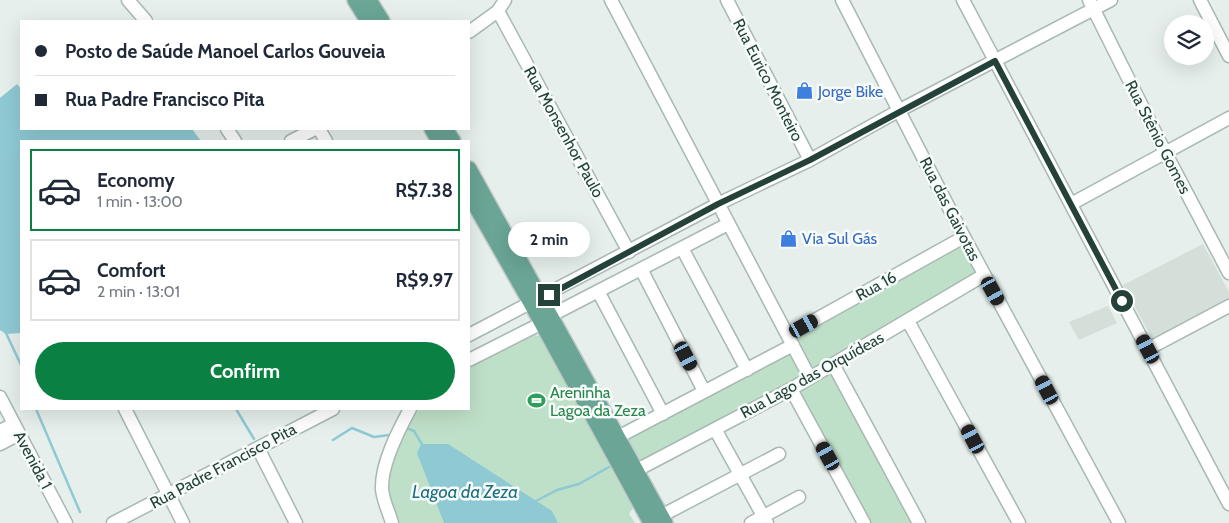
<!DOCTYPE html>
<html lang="en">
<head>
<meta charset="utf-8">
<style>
	:root { --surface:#fff; --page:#f2f2f3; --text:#1f2937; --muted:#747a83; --line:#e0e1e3; --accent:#0b8043 }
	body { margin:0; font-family:Cabin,sans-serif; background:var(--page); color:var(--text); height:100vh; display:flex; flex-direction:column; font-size:19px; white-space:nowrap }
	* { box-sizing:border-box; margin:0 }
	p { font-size:16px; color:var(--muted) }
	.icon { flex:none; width:28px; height:28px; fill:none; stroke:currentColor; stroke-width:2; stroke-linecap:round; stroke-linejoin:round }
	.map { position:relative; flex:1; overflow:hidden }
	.side { position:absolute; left:20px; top:140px; width:450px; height:270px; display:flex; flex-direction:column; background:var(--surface); border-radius:0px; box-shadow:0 5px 20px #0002 }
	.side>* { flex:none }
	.guide { position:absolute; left:20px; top:20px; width:450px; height:110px; border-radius:0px; box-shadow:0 5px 20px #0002; display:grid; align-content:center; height:110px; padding:0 15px; background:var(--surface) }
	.tools { position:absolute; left:1164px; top:15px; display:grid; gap:10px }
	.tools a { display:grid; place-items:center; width:50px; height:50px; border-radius:50%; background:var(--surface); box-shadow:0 5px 20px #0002; font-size:25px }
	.end { position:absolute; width:22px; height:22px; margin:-11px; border:6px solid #24423a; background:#fff; box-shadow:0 0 0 2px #fff }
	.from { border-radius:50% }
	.bubble { position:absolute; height:35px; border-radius:18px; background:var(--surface); box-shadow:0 5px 20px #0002; font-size:16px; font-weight:800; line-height:35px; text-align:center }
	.car { position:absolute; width:15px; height:30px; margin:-15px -8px; border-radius:6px; box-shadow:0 0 4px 1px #0007; background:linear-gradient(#222 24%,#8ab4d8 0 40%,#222 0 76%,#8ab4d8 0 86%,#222 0) }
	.guide b { display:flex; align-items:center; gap:18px; height:48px; font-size:19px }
	.guide b+b { border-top:1px solid var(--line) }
	.guide i { width:12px; height:12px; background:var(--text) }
	ul { padding:9px 0 0; list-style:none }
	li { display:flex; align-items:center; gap:15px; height:82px; margin:0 10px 8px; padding:0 5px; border:2px solid var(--line); border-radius:0px }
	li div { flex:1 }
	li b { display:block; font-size:19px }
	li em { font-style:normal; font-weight:800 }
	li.selected { border-color:var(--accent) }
	li>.icon { width:45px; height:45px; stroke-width:1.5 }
	.cta { display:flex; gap:10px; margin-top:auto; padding:10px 15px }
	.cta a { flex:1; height:58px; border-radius:30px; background:var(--accent); color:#fff; font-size:20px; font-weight:800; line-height:58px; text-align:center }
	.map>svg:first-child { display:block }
</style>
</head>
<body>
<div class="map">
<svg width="1229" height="523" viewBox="0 0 1229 523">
	<rect width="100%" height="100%" fill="#e6efeb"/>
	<path fill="#d4dfda" d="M 1203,244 L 1229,292 L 1229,298 L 1153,340 L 1123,285 Z
		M 1108,306 L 1117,323 L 1079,340 L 1069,322 Z"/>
	<path fill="#bfe0c8" d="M 963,246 L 978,274 L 812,371 L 794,340 Z
		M 535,335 L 542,337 L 606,459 L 633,508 L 629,514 L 635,523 L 399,523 C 395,511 389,498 389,485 C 388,465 408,425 419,409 L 469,409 L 469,368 Z
		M 790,352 C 795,361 802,369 797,380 L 643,463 L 639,462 L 628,443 L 628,436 Z
		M 834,372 L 915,523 L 871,523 L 800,391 Z"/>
	<path fill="#8ec9d4" d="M 17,84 L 21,89 L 21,129 L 192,129 L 201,141 L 21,141 L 21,333 L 6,334 L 0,330 L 0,98 Z
		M 421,444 L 448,444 L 552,511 L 558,523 L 444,523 L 417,453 Z"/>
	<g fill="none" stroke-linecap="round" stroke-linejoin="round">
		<path stroke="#8ec9d4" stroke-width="2.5" d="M 6,333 L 21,365
			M 36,409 L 80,512
			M 236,409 L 254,439
			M 409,429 L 414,431 L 423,446
			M 333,440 L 352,428 L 374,437 L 389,435
			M 536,501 L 557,490 L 579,484 L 609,467"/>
		<defs>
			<path id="minor" d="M 128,0 L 146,21
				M 611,0 L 810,378
				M 727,0 L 810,160
				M 842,0 L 964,237 L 1119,523
				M 963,0 L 1229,504
				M 1089,0 L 1165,152 L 1229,273
				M 1200,0 L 1229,56
				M 498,11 L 629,252
				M 469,32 L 498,11 L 505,0
				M 227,129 L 235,141
				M 319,129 L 326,141
				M 291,141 L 315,129
				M 1071,204 L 1229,118
				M 682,248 L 747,370
				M 641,269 L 704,391
				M 598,291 L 663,414
				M 550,316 L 728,224
				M 908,321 L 1019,523
				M 469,335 L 718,204 L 810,160 L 900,110 L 1111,0
				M 788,335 L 964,237
				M 1148,349 L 1229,306
				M 469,360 L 542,323
				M 833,364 L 919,523
				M 791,389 L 864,523
				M 0,397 L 66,523
				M 125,409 L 183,523
				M 715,429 L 767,523
				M 0,431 L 14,424
				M 618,437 L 793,345
				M 0,444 L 19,434
				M 258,448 L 296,523
				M 637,470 L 791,389 L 984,275
				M 661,516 L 779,454
				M 113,523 L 333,409
				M 392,523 C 389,512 383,501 382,489 C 381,464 398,431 410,409
				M 751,523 L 799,497"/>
			<path id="major" d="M 355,0 L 368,21
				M 369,0 L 382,21
				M 432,129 L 439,141
				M 445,129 L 453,141
				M 469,169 L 665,523
				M 469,194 L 531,303 L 651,523"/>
		</defs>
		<use href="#minor" stroke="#a8b8b2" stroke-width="15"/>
		<use href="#major" stroke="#c2cac8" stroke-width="18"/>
		<use href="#minor" stroke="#fff" stroke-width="12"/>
		<use href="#major" stroke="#6aa596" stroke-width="15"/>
	</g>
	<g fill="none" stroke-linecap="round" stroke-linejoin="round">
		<path stroke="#24423a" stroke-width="6" d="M 549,295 L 718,204 L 810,160 L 995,61 L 1122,301"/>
	</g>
	<defs>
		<symbol id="shop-bare" viewBox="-9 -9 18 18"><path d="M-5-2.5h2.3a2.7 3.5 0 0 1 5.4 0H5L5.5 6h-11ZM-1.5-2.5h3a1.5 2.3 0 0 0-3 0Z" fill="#3f7fe0" stroke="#f7fbf9" stroke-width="2.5" paint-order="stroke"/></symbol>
		<symbol id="stadium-bare" viewBox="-9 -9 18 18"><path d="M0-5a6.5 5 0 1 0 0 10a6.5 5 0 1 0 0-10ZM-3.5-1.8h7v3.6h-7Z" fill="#2e9e5b" stroke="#f7fbf9" stroke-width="2.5" paint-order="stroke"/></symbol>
	</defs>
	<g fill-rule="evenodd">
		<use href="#shop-bare" x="792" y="78" width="25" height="25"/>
		<use href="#shop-bare" x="776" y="226" width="25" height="25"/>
		<use href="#stadium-bare" x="524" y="388" width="25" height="25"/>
	</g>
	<g text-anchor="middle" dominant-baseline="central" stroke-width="5" stroke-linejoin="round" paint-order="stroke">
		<g font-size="16" fill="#24423a" stroke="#f7fbf9">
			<text transform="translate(768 80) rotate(63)">Rua Eurico Monteiro</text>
			<text transform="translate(564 132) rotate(61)">Rua Monsenhor Paulo</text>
			<text transform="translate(1158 137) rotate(63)">Rua Stênio Gomes</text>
			<text transform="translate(950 209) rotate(63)">Rua das Gaivotas</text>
			<text transform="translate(876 286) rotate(-29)">Rua 16</text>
			<text transform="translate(812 375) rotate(-29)">Rua Lago das Orquídeas</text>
			<text transform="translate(33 460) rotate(62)">Avenida 1</text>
			<text transform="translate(223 466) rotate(-28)">Rua Padre Francisco Pita</text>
		</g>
		<g font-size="16" fill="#366cbe" stroke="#f7fbf9" text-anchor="start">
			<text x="818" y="91">Jorge Bike</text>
			<text x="802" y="238">Via Sul Gás</text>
		</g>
		<g font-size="16" fill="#27864d" stroke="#f7fbf9" text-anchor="start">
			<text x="550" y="392">Areninha<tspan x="550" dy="18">Lagoa da Zeza</tspan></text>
		</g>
		<g font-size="18" font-style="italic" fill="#1c6f80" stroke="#f7fbf9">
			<text x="465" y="492">Lagoa da Zeza</text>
		</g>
	</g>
</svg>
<div class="tools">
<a><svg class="icon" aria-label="layers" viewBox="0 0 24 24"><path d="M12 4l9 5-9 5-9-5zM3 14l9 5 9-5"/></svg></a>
</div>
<i class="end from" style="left:1122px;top:301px"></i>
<i class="end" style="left:549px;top:295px"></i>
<div class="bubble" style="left:508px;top:222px;width:82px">2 min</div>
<i class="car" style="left:993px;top:291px;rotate:151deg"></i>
<i class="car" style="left:804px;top:326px;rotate:61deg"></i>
<i class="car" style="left:1148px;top:349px;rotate:332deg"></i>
<i class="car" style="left:686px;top:356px;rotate:152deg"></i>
<i class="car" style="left:1047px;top:390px;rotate:332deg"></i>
<i class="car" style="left:973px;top:439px;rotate:332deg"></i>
<i class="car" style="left:828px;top:456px;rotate:331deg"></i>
<div class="guide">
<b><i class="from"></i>Posto de Saúde Manoel Carlos Gouveia</b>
<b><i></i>Rua Padre Francisco Pita</b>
</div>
<section class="side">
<ul>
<li class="selected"><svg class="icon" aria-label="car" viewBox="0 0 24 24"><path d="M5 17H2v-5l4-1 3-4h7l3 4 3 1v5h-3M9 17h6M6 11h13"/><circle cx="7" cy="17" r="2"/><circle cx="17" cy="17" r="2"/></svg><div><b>Economy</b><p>1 min · 13:00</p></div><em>R$7.38</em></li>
<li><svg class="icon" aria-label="car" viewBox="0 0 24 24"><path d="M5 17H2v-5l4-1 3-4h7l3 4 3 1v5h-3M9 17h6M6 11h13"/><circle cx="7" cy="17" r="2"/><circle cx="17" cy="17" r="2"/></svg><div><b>Comfort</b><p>2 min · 13:01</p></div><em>R$9.97</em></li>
</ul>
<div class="cta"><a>Confirm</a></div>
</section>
</div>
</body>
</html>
